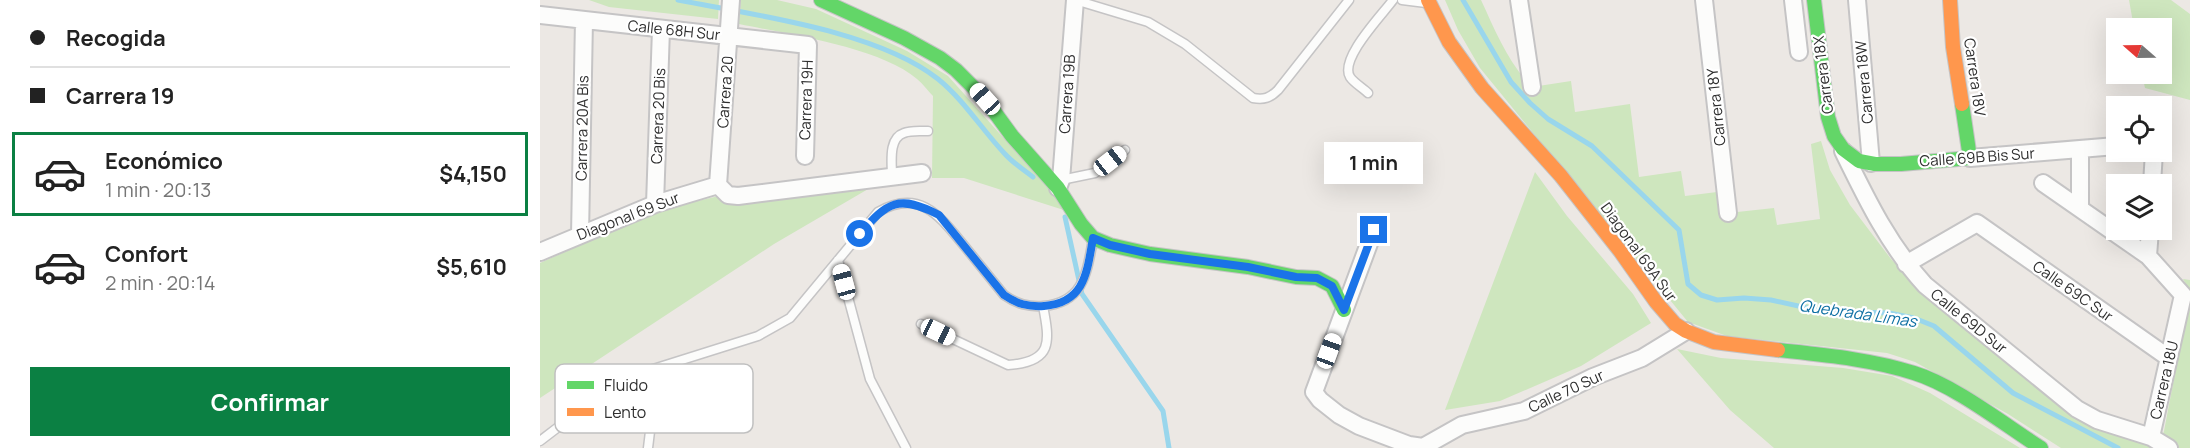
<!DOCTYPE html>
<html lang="es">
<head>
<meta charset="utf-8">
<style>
	:root { --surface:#fff; --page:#f6f6f6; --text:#222; --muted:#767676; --line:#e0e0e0; --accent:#0b8043 }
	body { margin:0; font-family:Manrope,sans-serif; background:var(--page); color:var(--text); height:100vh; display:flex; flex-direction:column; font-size:22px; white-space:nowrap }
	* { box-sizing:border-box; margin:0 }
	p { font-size:20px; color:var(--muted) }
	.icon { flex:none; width:33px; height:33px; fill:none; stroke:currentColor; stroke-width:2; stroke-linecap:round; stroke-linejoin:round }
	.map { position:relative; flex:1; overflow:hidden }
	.drawer { display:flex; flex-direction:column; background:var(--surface); width:540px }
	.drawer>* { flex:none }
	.top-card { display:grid; align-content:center; height:132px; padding:0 30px; background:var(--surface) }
	.needle { width:39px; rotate:290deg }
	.controls { position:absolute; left:1566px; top:18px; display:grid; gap:12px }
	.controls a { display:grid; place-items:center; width:66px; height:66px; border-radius:0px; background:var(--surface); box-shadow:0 6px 24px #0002; font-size:30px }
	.end { position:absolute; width:27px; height:27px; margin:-14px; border:8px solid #1a73e8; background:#fff; box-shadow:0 0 0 3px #fff }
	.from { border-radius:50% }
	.bubble { position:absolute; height:42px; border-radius:0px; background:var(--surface); box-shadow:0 6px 24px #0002; font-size:20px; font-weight:700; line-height:42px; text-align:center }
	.car { position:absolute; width:18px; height:36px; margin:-18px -9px; border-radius:8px; box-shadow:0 0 4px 2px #0007; background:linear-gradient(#fff 24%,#345 0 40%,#fff 0 76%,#345 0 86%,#fff 0) }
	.top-card b { display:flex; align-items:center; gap:21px; height:57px; font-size:22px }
	.top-card b+b { border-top:2px solid var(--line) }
	.top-card i { width:15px; height:15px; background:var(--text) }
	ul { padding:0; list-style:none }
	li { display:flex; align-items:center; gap:18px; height:84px; margin:0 12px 9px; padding:0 18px; border:3px solid transparent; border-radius:0px }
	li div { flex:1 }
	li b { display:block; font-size:22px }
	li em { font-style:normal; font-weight:700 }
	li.active { border-color:var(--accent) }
	li>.icon { width:54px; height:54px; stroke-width:1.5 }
	.cta { display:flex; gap:12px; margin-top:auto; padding:12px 30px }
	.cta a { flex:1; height:69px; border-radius:0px; background:var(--accent); color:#fff; font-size:24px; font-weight:700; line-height:69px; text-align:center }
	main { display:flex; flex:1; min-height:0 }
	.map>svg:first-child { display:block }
</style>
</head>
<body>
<main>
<section class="drawer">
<div class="top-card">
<b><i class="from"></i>Recogida</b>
<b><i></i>Carrera 19</b>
</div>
<ul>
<li class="active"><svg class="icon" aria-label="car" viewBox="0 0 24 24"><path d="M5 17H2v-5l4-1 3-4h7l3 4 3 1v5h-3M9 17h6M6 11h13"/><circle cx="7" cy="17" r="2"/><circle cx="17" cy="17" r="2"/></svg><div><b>Económico</b><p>1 min · 20:13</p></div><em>$4,150</em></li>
<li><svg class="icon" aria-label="car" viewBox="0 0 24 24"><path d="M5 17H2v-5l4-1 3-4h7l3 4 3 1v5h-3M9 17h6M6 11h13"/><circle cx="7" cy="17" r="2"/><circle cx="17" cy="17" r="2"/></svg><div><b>Confort</b><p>2 min · 20:14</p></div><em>$5,610</em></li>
</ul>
<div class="cta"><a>Confirmar</a></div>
</section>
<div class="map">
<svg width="1650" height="448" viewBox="0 0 1650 448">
	<rect width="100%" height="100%" fill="#ece8e4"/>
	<path fill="#cee6be" d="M 49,0 L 179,0 L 178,19 L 69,7 Z
		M 201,0 L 237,0 L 276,9 L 367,51 L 408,76 L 530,212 L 424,178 L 392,178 L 393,96 C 388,91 383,84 377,79 C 340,47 247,34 199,24 Z
		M 905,0 L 941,0 C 955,30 968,63 992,87 L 1031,81 L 1035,112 L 1090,104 L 1099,177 L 1141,171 L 1145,196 L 1185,191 L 1188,213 L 1234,208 L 1237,225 L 1280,219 L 1271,144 L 1281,141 L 1290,170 L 1310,205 L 1351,259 L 1380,289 L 1556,414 L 1613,448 L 1521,448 L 1468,414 L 1375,362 L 1347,353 L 1187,336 L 1148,322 L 940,68 L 918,30 Z
		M 1589,0 L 1631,0 L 1650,14 L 1650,100 L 1605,88 L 1602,74 L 1622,74 L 1622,28 L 1594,28 Z
		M 995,172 L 1027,216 L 1093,294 L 1111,323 L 1041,366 L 960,401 L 905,410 Z
		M 347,178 L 234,244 L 0,398 L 0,263 L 119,210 L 179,196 Z
		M 1643,279 L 1650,280 L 1650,448 L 1618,448 L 1624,431 L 1648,305 L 1649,290 Z
		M 1137,349 L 1181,358 L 1303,368 L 1352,376 L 1390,393 L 1480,448 L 1234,448 L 1190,410 Z"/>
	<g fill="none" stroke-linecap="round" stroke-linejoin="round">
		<path stroke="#99d6ec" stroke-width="5" d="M 138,0 C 214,15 338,31 398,79 C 425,101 442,130 465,154 C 473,163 484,170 493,177
			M 923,0 L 971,82 L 990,103 L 1008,119 L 1052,146 L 1139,230 L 1148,284 L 1161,295 L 1177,300 L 1204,298 L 1231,300 L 1281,311 L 1349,313 L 1374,318 L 1394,326 L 1473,393 L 1578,448
			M 525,217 L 542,294 L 623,411 L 629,448"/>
		<defs>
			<path id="lane" d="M 535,0 L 608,22 L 645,44 L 713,98 C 724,100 730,98 738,90 L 809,0
				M 862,0 L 886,3
				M 828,93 C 823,88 814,83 810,77 C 799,59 842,15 853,0
				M 352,176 C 352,163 348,138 364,133 C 370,130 380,131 388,131
				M 521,180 L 555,173 L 585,150
				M 298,260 L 330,379 L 366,448
				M 381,324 L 468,365 C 513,362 510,342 503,306
				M 0,441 L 17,428 L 110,370 L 218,336 L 250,318 L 338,212 C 381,187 401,218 426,248 C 438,263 451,279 464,295 C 477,304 488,307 503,306 C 544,303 547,272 553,239
				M 108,448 L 112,415 L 110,370"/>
			<path id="street" d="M 979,0 L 992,87
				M 1164,0 L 1188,213
				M 1253,0 L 1259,52
				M 1317,0 L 1331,163
				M 0,15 L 268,45 L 265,156
				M 1303,151 C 1327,200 1348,244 1385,285 L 1537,409 L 1557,420 L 1611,437 L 1629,448
				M 1430,158 L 1576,146
				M 1503,183 L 1608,256
				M 1612,184 L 1614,152
				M 178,185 L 188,195 L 198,196 L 382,173
				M 178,185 L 191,0
				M 518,188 L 521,180 L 535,0
				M 115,204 L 121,29
				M 1540,208 L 1540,149
				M 834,230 L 774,392 L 780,400 L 799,415 L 819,426 L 869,445 L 883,447 L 922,425 L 984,411 L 1053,377 L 1102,358 L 1146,331
				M 1610,230 L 1608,256 L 1643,295 L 1611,437
				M 40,235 L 44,20
				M 0,252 L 115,204 L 178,185
				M 1366,264 L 1437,223 L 1629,358"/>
			<path id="fast" d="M 281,0 L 364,38 L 400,58 L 416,70 L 445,99 L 472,136 L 518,188 L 541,224 L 553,238 L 570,245 L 610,254 L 708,267 L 756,277 L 777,278 L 792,286 L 804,310
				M 1274,0 L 1288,117 L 1294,136 L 1303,149 L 1319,161 L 1335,164 L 1361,164 L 1430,158 L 1422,104
				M 1238,350 C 1284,355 1330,359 1374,373 C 1414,385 1465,425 1501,448"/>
			<path id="slow" d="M 888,0 L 909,42 L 942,88 L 1021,176 L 1080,251 L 1116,302 L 1135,324 L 1146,331 L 1174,342 L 1238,350
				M 1410,0 L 1413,47 L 1422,104"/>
		</defs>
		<use href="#lane" stroke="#c5c4c5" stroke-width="11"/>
		<use href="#street" stroke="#c5c4c5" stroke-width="20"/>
		<use href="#fast" stroke="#c5c4c5" stroke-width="16"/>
		<use href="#slow" stroke="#c5c4c5" stroke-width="16"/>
		<use href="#lane" stroke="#fcfcfb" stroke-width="8"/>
		<use href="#street" stroke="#fcfcfb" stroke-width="16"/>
		<use href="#fast" stroke="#63d668" stroke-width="14"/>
		<use href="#slow" stroke="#ff974d" stroke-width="14"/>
	</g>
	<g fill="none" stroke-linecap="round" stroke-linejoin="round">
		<path stroke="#1a73e8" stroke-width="8" d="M 320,234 C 347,202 359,194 399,215 L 464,295 C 477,304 488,307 504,306 C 545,303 547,272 553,238 L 570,245 L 610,254 L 708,267 L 756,277 L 777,278 L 792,286 L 804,310 L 834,230"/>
	</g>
	<g text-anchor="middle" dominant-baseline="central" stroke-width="4.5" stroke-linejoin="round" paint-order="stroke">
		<g font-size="15" fill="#2e2e2e" stroke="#fff">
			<text transform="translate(134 30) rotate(6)">Calle 68H Sur</text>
			<text transform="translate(1283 75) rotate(-97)">Carrera 18X</text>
			<text transform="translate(1435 77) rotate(82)">Carrera 18V</text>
			<text transform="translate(1324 82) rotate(-95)">Carrera 18W</text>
			<text transform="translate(185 92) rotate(-86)">Carrera 20</text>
			<text transform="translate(527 94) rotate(-86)">Carrera 19B</text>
			<text transform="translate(266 100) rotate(-88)">Carrera 19H</text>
			<text transform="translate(1176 107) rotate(-96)">Carrera 18Y</text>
			<text transform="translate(118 116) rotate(-88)">Carrera 20 Bis</text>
			<text transform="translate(42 128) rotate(-89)">Carrera 20A Bis</text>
			<text transform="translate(1437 157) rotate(-4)">Calle 69B Bis Sur</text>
			<text transform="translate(88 216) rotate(-21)">Diagonal 69 Sur</text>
			<text transform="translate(1099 252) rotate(54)">Diagonal 69A Sur</text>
			<text transform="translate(1533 291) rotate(35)">Calle 69C Sur</text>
			<text transform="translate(1429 321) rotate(39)">Calle 69D Sur</text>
			<text transform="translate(1624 380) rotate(-77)">Carrera 18U</text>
			<text transform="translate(1026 391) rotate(-25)">Calle 70 Sur</text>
		</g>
		<g font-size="16" font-style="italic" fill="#0d6fa3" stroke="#fff">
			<text transform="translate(1318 313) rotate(8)">Quebrada Limas</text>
		</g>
	</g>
	<rect x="15" y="364" width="198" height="69" rx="9" fill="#fff" stroke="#c0c0c0" stroke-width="1.5"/>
	<rect x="27" y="381" width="27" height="8" fill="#63d668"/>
	<rect x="27" y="408" width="27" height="8" fill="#ff974d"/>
	<g font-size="16" fill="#2e2e2e">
		<text x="64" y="391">Fluido</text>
		<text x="64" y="418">Lento</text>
	</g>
</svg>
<div class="controls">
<a><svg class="needle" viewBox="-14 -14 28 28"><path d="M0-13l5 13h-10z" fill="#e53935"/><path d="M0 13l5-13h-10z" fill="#767676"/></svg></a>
<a><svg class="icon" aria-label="locate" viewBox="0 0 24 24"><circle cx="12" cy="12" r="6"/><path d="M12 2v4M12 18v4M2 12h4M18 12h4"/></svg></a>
<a><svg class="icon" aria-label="layers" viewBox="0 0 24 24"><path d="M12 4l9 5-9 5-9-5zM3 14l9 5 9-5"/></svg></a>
</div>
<i class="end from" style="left:320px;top:234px"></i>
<i class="end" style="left:834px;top:230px"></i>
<div class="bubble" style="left:784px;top:142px;width:99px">1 min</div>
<i class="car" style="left:445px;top:99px;rotate:318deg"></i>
<i class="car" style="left:570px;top:161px;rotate:52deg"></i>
<i class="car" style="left:304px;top:282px;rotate:345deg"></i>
<i class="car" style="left:398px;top:332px;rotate:115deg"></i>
<i class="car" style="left:789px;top:351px;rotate:20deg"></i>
</div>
</main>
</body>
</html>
